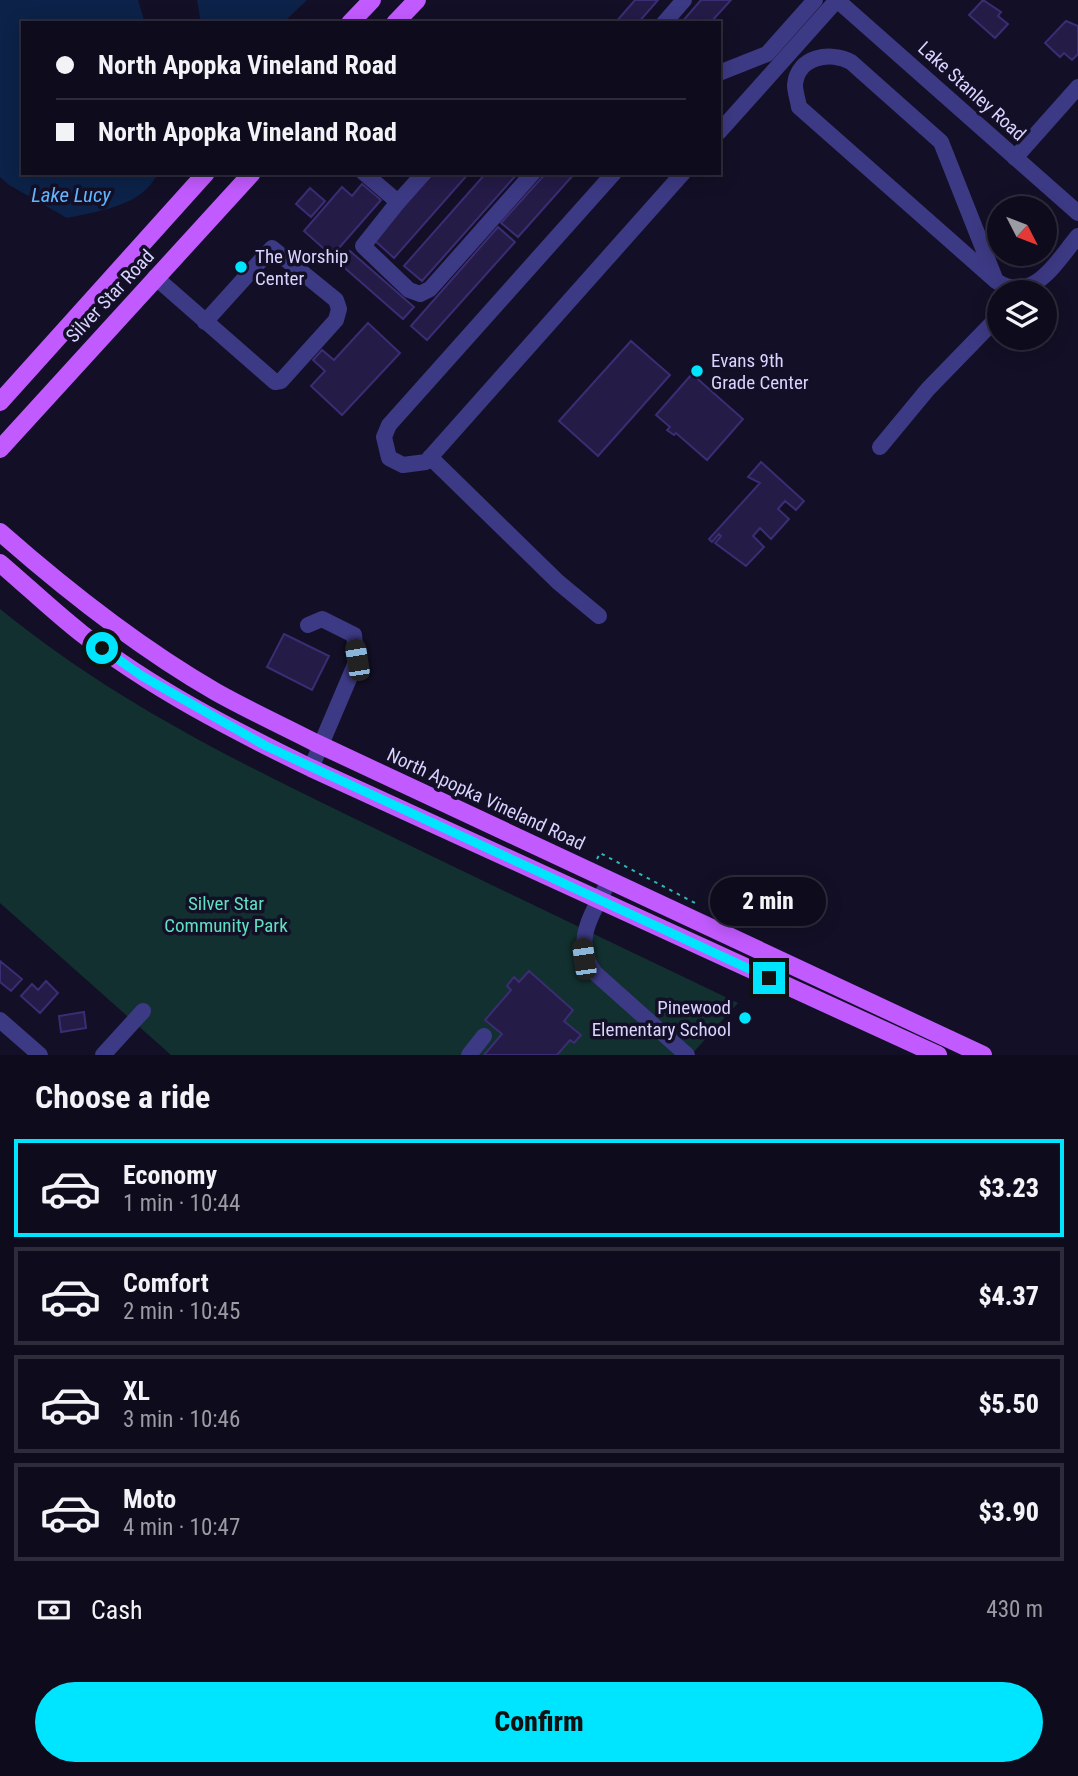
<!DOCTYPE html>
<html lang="en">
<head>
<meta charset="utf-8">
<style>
	:root { --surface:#0e0b1c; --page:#171425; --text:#f1f3f6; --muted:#9b9ba3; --line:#2e2b3b; --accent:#00e5ff }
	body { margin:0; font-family:"Roboto Condensed",sans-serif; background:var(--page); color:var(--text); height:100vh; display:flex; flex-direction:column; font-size:26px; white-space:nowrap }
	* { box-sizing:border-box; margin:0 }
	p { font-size:23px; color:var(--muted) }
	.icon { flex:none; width:38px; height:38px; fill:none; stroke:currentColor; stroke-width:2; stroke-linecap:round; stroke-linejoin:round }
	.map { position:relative; height:1055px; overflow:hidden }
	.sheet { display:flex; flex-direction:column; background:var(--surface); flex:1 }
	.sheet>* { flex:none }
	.guide { position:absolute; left:21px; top:21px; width:700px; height:154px; border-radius:0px; box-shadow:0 4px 18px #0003,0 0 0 2px var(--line); display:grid; align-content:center; height:154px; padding:0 35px; background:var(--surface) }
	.needle { width:46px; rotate:132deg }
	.buttons { position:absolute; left:987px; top:196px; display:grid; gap:14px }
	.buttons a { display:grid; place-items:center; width:70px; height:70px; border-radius:50%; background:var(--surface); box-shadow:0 4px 18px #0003,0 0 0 2px var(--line); font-size:35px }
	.end { position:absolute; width:32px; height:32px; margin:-16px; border:9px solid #00e5ff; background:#111; box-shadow:0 0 0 4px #111 }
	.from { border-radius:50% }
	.bubble { position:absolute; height:49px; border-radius:24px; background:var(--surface); box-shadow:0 4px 18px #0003,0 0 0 2px var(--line); font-size:23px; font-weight:800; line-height:49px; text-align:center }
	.car { position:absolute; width:21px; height:42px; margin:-21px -10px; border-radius:9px; box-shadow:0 0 5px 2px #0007; background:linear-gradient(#222 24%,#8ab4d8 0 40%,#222 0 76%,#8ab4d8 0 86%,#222 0) }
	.guide b { display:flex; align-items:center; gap:24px; height:66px; font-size:26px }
	.guide b+b { border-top:2px solid var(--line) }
	.guide i { width:18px; height:18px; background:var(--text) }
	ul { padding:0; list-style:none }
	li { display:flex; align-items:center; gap:21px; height:98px; margin:0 14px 10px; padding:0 21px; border:4px solid var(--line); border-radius:0px }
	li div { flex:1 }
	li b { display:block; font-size:26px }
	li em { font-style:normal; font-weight:800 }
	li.on { border-color:var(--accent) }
	li>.icon { width:63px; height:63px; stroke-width:1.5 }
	h2 { padding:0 35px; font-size:32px; line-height:84px }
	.pay { display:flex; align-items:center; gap:18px; height:77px; padding:0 35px; font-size:26px }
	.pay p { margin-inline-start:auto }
	.primary-button { display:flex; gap:14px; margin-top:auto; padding:14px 35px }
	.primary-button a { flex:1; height:80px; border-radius:42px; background:var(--accent); color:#111; font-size:28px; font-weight:800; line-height:80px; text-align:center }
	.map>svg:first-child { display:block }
</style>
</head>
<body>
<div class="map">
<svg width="1078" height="1055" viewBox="0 0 1078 1055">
	<rect width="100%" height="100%" fill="#130f26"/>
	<path fill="#12302f" d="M 0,609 C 119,705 238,762 374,828 C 495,887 617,945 738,1003 L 691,1055 L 171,1055 L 0,903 Z"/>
	<path fill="#0c2248" d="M 0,0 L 138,0 L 145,23 L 23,23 L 23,173 L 158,173 C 143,206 99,211 67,218 L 9,185 L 0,177 Z
		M 197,0 L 307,0 L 283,23 L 201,23 Z"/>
	<path fill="#241b47" stroke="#3b2d73" stroke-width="2" d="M 635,0 L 658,0 L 638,23 L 615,23 Z
		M 701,0 L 731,0 L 710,23 L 681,23 Z
		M 983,0 L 1001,12 L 998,16 L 1008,24 L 995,38 L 969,15 Z
		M 1066,21 L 1078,26 L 1078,54 L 1072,60 L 1064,53 L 1060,57 L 1045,43 Z
		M 433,173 L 469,173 L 394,258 L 374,240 Z
		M 486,173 L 518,173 L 422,281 L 404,266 Z
		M 546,173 L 575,173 L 518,237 L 501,223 Z
		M 362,184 L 381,200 L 332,256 L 304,231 L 342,187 L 352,196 Z
		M 310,188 L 325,201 L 311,217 L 296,204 Z
		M 498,227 L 515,242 L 427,340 L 411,326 Z
		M 350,251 L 414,307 L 403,319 L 339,263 Z
		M 368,323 L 400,353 L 342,415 L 311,386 L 325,371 L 313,360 L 322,350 L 334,360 Z
		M 631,341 L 670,375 L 598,456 L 559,421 Z
		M 692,374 L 743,419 L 707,460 L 676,433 L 674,435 L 667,430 L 670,427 L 656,415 Z
		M 761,462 L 804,501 L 796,510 L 785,501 L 778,509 L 789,519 L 771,539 L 760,528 L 753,536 L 764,547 L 746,566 L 715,543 L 721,536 L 719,534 L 712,542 L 709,539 L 760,483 L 748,477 Z
		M 284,634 L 329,656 L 312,690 L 267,667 Z
		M 0,961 L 22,979 L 11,991 L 0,982 Z
		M 529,971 L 573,1010 L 564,1021 L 581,1035 L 574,1043 L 570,1040 L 557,1055 L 484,1055 L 502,1034 L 485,1020 L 511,990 L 507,986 L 514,977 L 519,982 Z
		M 46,981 L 58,993 L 40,1013 L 21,996 L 32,984 L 38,990 Z
		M 84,1012 L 86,1028 L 61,1032 L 59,1016 Z"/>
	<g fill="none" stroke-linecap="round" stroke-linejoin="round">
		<path stroke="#2fb8b0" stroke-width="2" stroke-dasharray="3.5 5" stroke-linecap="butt" d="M 597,859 L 600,853 L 695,903"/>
		<path stroke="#3d3a85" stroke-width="16" d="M 837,0 L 1078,213
			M 664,23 L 684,0
			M 719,73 L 767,54 L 815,0
			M 719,132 L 837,0
			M 1015,158 L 1078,87
			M 364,173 L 398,202 L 424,173
			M 614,173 L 389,425 L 384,437 L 389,458 L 403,465 L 426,462 L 683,173
			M 398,202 L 363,246 L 409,290 L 420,294 L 430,289 L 533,173
			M 155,277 L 275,382 L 281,381 L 336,320 L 339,309 L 336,300 L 272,248 L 205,322
			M 996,281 L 941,142 L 851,62 C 831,51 797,56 795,85 C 795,92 798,100 799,107 L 996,281 C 1033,305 1056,262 1078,236
			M 880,447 L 928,389 L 999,316
			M 430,457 L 558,582 L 599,616
			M 308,625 L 322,619 L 354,635 L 357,660 L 311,768
			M 609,881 C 593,913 571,941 595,973 L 687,1055
			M 0,1020 L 40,1055
			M 103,1055 L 143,1011
			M 469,1055 L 484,1036"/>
		<path stroke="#c25bff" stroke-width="18" d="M 350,23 L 372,0
			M 395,23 L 417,0
			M 0,402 L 206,173
			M 0,449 L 252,173
			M 0,532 C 67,591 138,647 216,692 C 248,710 283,726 316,743 L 983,1055
			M 0,563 C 27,586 53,611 81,633 C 151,688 231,729 311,768 L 938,1055"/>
	</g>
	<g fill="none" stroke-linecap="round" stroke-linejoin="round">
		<path stroke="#00e5ff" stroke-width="9" d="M 102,648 L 142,676 L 266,746 L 769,978"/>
	</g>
	<g fill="#00e5ff" stroke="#130f26" stroke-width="2.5">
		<circle cx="241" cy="267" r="7"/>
		<circle cx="697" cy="371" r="7"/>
		<circle cx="745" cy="1018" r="7"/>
	</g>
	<g text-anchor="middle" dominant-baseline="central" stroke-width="7" stroke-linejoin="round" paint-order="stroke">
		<g font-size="19" fill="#d9d4ff" stroke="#130f26">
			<text transform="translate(972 91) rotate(42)">Lake Stanley Road</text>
			<text transform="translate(110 296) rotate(-47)">Silver Star Road</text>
			<text transform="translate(486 799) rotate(25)">North Apopka Vineland Road</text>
		</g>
		<g font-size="19" fill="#d9d4ff" stroke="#130f26" text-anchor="start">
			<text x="255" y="256">The Worship<tspan x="255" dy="22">Center</tspan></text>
			<text x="711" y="360">Evans 9th<tspan x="711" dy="22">Grade Center</tspan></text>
			<text x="731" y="1007" text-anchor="end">Pinewood<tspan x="731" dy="22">Elementary School</tspan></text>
		</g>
		<g font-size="19" fill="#5fe0c0" stroke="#130f26">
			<text x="226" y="903">Silver Star<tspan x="226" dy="22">Community Park</tspan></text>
		</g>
		<g font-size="21" font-style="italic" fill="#62b6ff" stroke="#130f26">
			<text x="71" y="195">Lake Lucy</text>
		</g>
	</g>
</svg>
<div class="buttons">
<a><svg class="needle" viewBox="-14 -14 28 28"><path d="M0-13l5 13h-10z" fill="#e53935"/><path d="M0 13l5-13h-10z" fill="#9b9ba3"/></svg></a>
<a><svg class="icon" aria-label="layers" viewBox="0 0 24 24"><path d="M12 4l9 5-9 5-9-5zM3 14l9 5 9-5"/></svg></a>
</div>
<i class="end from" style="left:102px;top:648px"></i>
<i class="end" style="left:769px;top:978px"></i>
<div class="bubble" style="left:710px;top:877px;width:116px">2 min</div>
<i class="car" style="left:357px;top:660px;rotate:351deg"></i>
<i class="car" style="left:584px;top:959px;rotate:352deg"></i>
<div class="guide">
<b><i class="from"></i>North Apopka Vineland Road</b>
<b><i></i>North Apopka Vineland Road</b>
</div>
</div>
<section class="sheet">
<h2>Choose a ride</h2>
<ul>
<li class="on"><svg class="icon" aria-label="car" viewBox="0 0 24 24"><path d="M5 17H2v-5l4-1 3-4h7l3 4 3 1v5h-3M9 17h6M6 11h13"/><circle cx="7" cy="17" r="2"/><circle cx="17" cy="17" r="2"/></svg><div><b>Economy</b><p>1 min · 10:44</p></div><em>$3.23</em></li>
<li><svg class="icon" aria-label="car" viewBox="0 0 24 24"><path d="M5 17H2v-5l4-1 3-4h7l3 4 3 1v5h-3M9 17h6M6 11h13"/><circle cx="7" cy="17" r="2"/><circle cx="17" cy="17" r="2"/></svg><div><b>Comfort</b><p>2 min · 10:45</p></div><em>$4.37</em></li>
<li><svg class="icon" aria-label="car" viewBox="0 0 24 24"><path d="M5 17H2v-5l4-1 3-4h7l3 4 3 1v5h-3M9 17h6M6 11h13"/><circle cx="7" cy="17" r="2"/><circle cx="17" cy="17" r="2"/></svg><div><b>XL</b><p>3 min · 10:46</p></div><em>$5.50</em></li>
<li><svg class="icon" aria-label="car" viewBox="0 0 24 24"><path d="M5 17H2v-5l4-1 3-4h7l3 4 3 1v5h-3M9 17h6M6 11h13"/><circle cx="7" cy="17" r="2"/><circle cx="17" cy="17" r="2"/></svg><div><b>Moto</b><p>4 min · 10:47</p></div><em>$3.90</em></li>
</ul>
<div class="pay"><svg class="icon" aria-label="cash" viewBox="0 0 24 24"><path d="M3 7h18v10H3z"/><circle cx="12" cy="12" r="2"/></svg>Cash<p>430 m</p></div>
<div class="primary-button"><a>Confirm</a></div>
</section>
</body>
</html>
